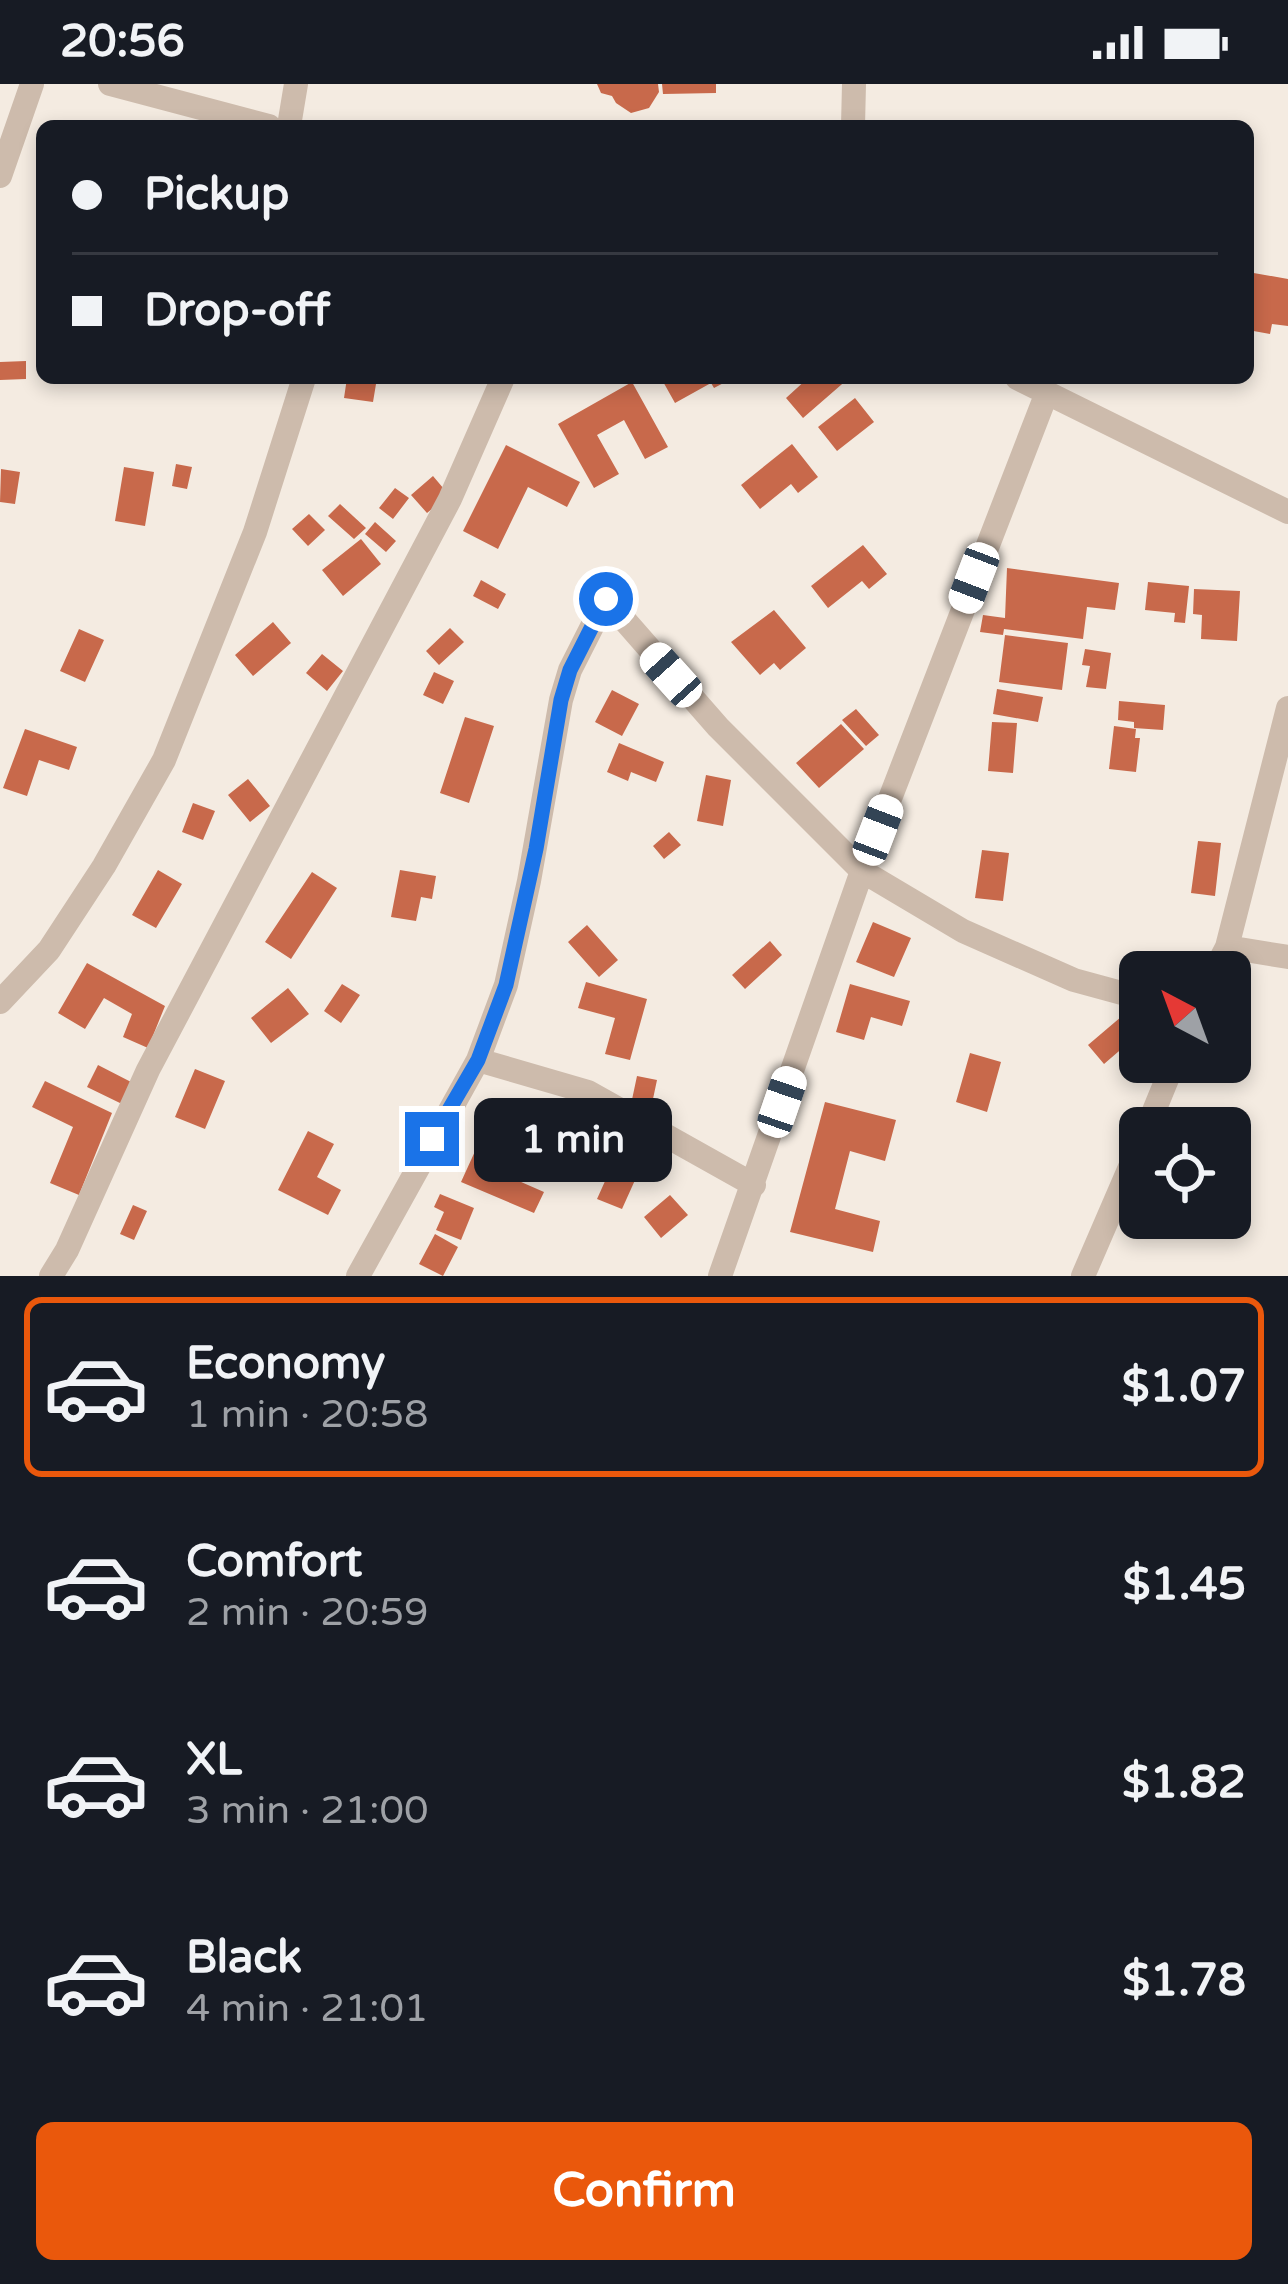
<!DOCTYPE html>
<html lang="en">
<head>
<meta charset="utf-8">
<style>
	:root { --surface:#171b24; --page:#20242c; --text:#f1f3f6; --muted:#9ea1a6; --line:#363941; --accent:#ea580c }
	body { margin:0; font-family:"Varela Round",sans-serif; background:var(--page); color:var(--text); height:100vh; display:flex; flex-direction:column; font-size:45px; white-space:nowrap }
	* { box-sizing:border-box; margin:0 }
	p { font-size:39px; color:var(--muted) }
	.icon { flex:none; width:66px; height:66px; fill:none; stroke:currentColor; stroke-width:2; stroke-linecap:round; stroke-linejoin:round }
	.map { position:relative; height:1192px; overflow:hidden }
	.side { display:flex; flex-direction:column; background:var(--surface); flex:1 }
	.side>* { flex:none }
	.guide { position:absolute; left:36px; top:36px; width:1218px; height:264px; border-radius:18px; box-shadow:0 6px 18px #0003; display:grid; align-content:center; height:264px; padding:0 36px; background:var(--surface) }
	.needle { width:78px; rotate:319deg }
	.buttons { position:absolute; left:1119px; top:867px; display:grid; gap:24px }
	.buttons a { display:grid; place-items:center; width:132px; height:132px; border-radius:18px; background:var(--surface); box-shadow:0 6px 18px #0003; font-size:60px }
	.end { position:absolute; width:54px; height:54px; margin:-27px; border:15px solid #1a73e8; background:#fff; box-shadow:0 0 0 6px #fff }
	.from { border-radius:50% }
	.bubble { position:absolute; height:84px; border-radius:18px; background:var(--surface); box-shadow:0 6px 18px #0003; font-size:39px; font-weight:800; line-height:84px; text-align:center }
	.car { position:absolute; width:36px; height:72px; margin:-36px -18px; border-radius:15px; box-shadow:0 0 9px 3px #0007; background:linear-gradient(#fff 24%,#345 0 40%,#fff 0 76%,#345 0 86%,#fff 0) }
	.guide b { display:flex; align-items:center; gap:42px; height:114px; font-size:45px }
	.guide b+b { border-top:3px solid var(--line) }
	.guide i { width:30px; height:30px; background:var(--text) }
	ul { padding:21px 0 0; list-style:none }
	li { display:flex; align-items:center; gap:36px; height:180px; margin:0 24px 18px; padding:0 12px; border:6px solid transparent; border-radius:18px }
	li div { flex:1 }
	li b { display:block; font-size:45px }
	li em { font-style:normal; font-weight:800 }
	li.selected { border-color:var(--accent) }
	li>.icon { width:108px; height:108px; stroke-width:1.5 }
	.button { display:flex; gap:24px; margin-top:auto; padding:24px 36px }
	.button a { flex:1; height:138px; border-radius:18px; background:var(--accent); color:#fff; font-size:48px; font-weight:800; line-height:138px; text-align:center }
	.status { display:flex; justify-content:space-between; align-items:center; height:84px; padding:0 60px; background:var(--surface); direction:ltr }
	.status svg { height:33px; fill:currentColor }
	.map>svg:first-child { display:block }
</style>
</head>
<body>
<div class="status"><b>20:56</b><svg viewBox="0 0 49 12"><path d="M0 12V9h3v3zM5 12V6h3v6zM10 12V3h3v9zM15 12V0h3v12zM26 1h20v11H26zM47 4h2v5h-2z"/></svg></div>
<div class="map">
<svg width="1288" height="1192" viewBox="0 0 1288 1192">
	<rect width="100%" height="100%" fill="#f4ebe1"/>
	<path fill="#c8694b" d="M 597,0 L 658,0 L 659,8 L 649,24 L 631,29 L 616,19 L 612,12 L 601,9 Z
		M 662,0 L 716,0 L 716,9 L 663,10 Z
		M 1248,188 L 1288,195 L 1288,242 L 1272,240 L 1270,250 L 1248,246 Z
		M 26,277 L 26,295 L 0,296 L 0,278 Z
		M 347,294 L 377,294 L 373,318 L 344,314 Z
		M 661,294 L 733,294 L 714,304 L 711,299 L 675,319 Z
		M 808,294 L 849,294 L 803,334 L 786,314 Z
		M 632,298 L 668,363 L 645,375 L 624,336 L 597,351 L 619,390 L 594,404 L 558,340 Z
		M 855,314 L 874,338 L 837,367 L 818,343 Z
		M 792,360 L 818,393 L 798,409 L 791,400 L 760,425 L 741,401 Z
		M 506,361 L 580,398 L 567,423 L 528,403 L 498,465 L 463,447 Z
		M 176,380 L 192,383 L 187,405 L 172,402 Z
		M 124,383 L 154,388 L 145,442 L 115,437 Z
		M 1,385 L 20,388 L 15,420 L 0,418 Z
		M 433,392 L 449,411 L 427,429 L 411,411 Z
		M 395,404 L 409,414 L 393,435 L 379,424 Z
		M 340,420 L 366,444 L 354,455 L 328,432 Z
		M 309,430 L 325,446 L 308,462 L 292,445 Z
		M 375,438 L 396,457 L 386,468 L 365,450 Z
		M 361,455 L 381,480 L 343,512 L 322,486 Z
		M 863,461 L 887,490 L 869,505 L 862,497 L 828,524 L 811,502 Z
		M 1007,484 L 1119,499 L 1115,526 L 1087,523 L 1083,555 L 1004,545 L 1003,551 L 980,548 L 983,531 L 1005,534 Z
		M 481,496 L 506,510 L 498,525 L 473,512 Z
		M 1148,498 L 1189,502 L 1185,539 L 1174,538 L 1175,529 L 1145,526 Z
		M 1194,505 L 1240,507 L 1237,557 L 1201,555 L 1202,531 L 1193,530 Z
		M 774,526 L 806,564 L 780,586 L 774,579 L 760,591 L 731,558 Z
		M 273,538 L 291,559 L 253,592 L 235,571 Z
		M 450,544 L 464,558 L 439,581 L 426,567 Z
		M 79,545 L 104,556 L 85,598 L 60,587 Z
		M 1005,551 L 1068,559 L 1062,606 L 999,598 Z
		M 1085,565 L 1111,569 L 1106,605 L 1086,603 L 1090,582 L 1082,581 Z
		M 322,570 L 343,587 L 327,607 L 306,589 Z
		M 434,588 L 454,597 L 443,620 L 423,611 Z
		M 997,605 L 1043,613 L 1038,638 L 993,630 Z
		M 612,606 L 639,620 L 622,652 L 595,638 Z
		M 1119,617 L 1165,621 L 1163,646 L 1134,644 L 1134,638 L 1118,636 Z
		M 856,625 L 879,651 L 866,662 L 842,636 Z
		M 465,633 L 494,642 L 469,719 L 440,709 Z
		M 992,638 L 1017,639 L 1013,689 L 988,687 Z
		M 841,640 L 864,665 L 819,704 L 796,679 Z
		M 1114,642 L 1136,645 L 1135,654 L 1140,654 L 1136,688 L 1109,685 Z
		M 25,645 L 77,663 L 69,686 L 39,676 L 27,712 L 3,704 Z
		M 619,659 L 664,678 L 656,698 L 631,688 L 628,697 L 607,688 Z
		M 706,691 L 731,696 L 723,742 L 697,737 Z
		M 248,695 L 270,722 L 250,738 L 228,711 Z
		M 193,719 L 215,727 L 203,756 L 182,748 Z
		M 669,748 L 681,761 L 664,775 L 653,762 Z
		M 1198,757 L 1221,759 L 1215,812 L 1191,809 Z
		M 982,766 L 1009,769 L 1003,817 L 975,814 Z
		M 158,786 L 182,800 L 156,844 L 132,831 Z
		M 400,786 L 436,792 L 432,815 L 421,813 L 416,837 L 391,833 Z
		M 312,788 L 337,804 L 291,875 L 265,858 Z
		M 873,838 L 911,854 L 894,893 L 856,878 Z
		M 587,841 L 618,876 L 599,893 L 568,858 Z
		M 770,857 L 782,871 L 745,905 L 732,891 Z
		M 87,879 L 165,922 L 148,964 L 123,953 L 132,930 L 104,914 L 85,945 L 58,929 Z
		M 586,898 L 647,915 L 630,976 L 605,970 L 615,934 L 578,924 Z
		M 342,900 L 360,911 L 341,939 L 324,927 Z
		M 850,900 L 910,917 L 902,942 L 871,933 L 864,956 L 836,948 Z
		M 288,904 L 309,930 L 271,959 L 251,934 Z
		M 1128,927 L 1140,941 L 1140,949 L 1104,980 L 1088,961 Z
		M 970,969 L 1001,978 L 987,1028 L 956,1018 Z
		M 98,981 L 133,999 L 122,1020 L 87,1003 Z
		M 195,985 L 225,997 L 205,1045 L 175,1033 Z
		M 637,992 L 657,996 L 650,1029 L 630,1025 Z
		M 45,997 L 112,1029 L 79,1111 L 50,1099 L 73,1043 L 32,1023 Z
		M 825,1018 L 896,1036 L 885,1077 L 850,1067 L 835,1125 L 880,1137 L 873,1168 L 790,1148 Z
		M 487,1041 L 512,1052 L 496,1087 L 544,1108 L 534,1129 L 461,1098 Z
		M 308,1047 L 334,1060 L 317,1093 L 341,1106 L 328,1131 L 278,1106 Z
		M 615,1075 L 640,1085 L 622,1125 L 597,1115 Z
		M 440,1110 L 474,1124 L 461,1156 L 436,1146 L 444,1128 L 434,1123 Z
		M 670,1111 L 688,1131 L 661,1154 L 644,1133 Z
		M 133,1121 L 147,1127 L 134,1156 L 120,1150 Z
		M 435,1150 L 458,1163 L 443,1192 L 419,1180 Z"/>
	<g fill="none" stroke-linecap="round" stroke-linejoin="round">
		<path stroke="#cdbbac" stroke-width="24" d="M 110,0 L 269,42
			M 289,42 L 296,0
			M 853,42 L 854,0
			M 0,92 L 32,0
			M 1017,294 L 1288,428
			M 1227,863 L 1288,873
			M 1214,888 L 1227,863 L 1288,624
			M 0,918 L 49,866 L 104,782 L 164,676 L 255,448 L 304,294
			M 478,976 L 588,1008 L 754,1101
			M 1147,1044 L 1174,978
			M 51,1192 L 67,1166 L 148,986 L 450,415 L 503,294
			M 358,1192 L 478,976 L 506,901 L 529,797 L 561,616 L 570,586 L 606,515 L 718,643 L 862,787 L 963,847 L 1074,896 L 1140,914
			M 720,1192 L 862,787 L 1046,311
			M 1083,1192 L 1140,1060"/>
	</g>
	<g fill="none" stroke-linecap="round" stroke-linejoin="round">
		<path stroke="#1a73e8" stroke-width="15" d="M 432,1055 L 478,976 L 506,901 L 536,765 L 561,616 L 570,586 L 606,515"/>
	</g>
</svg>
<div class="buttons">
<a><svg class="needle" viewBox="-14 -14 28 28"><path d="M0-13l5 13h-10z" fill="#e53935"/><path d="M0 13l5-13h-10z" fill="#9ea1a6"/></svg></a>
<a><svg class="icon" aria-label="locate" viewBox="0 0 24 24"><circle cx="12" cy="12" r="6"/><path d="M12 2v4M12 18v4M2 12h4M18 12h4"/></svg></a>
</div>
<i class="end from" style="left:606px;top:515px"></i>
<i class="end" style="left:432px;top:1055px"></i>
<div class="bubble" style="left:474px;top:1014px;width:198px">1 min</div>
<i class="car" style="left:974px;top:494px;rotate:201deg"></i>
<i class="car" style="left:671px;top:591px;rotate:318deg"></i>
<i class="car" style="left:878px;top:746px;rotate:21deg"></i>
<i class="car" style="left:782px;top:1018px;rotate:19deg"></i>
<div class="guide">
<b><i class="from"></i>Pickup</b>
<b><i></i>Drop-off</b>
</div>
</div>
<section class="side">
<ul>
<li class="selected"><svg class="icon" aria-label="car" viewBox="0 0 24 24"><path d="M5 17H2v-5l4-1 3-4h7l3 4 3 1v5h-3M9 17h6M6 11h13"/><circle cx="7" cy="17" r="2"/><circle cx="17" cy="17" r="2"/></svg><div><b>Economy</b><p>1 min · 20:58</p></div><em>$1.07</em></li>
<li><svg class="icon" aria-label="car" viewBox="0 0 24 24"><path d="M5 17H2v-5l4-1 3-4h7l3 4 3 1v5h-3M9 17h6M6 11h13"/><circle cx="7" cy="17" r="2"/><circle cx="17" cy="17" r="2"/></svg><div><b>Comfort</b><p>2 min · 20:59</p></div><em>$1.45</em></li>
<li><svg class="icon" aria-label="car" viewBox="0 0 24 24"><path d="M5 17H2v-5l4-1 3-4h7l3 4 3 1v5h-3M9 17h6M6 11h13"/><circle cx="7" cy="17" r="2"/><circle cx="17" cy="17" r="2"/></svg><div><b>XL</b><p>3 min · 21:00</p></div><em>$1.82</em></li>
<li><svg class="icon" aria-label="car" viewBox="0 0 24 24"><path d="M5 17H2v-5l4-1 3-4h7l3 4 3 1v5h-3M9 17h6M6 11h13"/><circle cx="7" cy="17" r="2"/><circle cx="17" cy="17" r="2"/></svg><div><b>Black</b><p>4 min · 21:01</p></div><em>$1.78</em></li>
</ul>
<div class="button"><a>Confirm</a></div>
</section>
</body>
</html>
